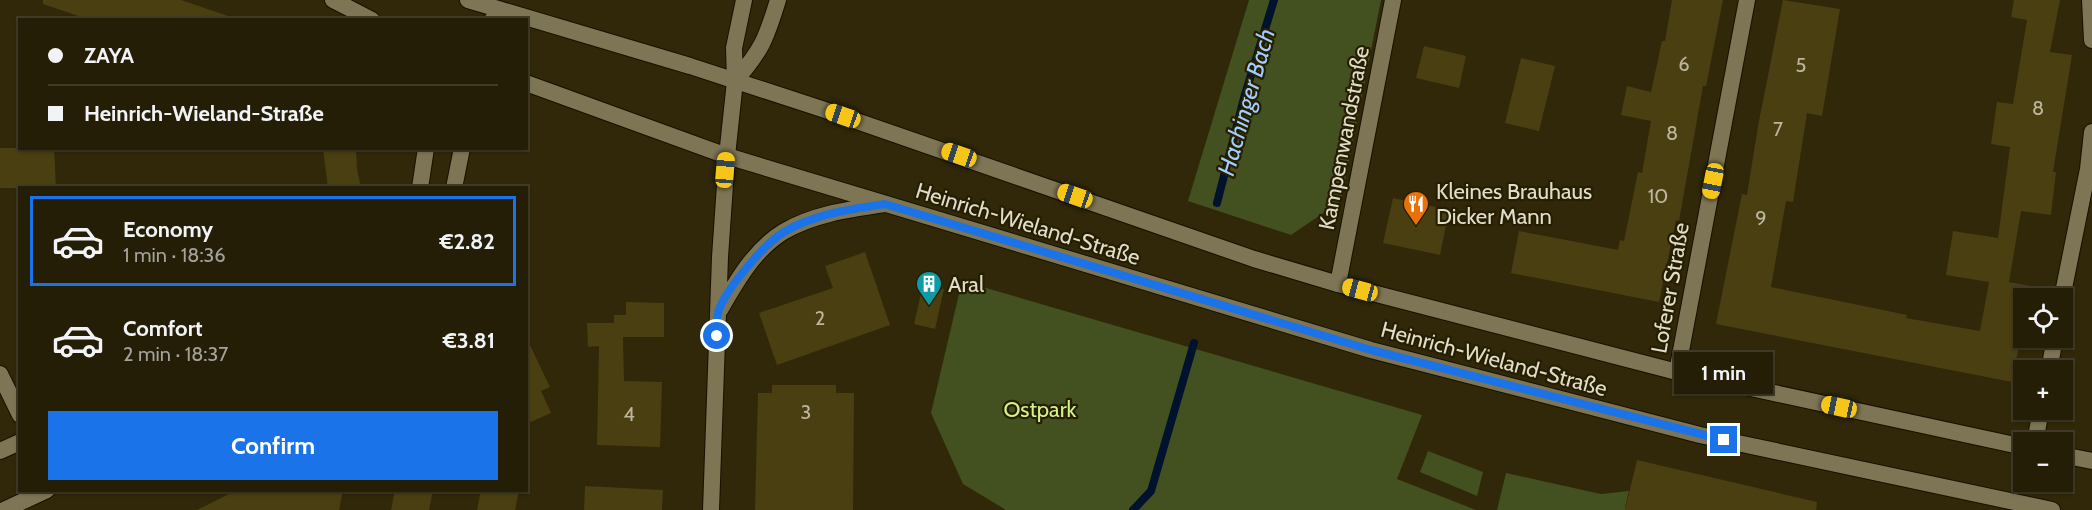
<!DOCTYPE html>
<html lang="en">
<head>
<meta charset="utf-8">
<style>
	:root { --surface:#241e06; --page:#302b14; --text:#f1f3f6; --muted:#a3a29b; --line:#413c28; --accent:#1a73e8 }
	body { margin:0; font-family:Cabin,sans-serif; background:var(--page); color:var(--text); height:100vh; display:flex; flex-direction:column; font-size:22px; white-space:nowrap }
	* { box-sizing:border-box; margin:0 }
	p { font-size:20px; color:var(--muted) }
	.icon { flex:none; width:33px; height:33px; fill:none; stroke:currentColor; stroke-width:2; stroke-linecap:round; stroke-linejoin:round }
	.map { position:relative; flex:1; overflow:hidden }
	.sheet { position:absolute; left:18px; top:186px; width:510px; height:306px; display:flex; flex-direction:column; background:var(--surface); border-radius:0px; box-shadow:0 2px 4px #0004,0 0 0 2px var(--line) }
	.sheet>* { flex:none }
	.guide { position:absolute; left:18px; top:18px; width:510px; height:132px; border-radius:0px; box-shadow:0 2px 4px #0004,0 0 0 2px var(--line); display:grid; align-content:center; height:132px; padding:0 30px; background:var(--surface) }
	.controls { position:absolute; left:2013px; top:288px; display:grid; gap:12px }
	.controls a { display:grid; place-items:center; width:60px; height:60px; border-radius:0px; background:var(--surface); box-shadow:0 2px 4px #0004,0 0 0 2px var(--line); font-size:30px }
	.end { position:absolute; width:27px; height:27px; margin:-14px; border:8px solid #1a73e8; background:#fff; box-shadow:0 0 0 3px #fff }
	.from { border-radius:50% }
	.bubble { position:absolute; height:42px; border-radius:0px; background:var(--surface); box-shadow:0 2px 4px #0004,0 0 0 2px var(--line); font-size:20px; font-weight:800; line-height:42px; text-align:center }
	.car { position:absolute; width:18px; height:36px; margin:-18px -9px; border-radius:8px; box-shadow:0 0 4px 2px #0007; background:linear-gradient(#f5c518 24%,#345 0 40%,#f5c518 0 76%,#345 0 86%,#f5c518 0) }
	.guide b { display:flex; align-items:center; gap:21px; height:57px; font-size:22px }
	.guide b+b { border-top:2px solid var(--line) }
	.guide i { width:15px; height:15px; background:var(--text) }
	ul { padding:10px 0 0; list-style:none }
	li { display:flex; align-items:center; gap:18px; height:90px; margin:0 12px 9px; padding:0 18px; border:3px solid transparent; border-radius:0px }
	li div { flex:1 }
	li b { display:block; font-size:22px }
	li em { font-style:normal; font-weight:800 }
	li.active { border-color:var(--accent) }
	li>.icon { width:54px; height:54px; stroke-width:1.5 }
	.primary-button { display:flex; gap:12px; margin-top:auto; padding:12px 30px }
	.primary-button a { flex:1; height:69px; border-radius:0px; background:var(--accent); color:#fff; font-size:24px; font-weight:800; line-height:69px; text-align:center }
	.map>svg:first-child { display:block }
</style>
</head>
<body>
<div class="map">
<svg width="2092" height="510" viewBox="0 0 2092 510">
	<rect width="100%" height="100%" fill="#302808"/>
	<path fill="#43501f" d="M 1249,0 L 1381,0 L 1341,201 L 1291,235 L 1188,201 Z
		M 962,281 L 1422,415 L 1397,479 L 1476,510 L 1006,510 L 963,484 L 931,413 Z
		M 1428,451 L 1483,472 L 1477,496 L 1420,472 Z
		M 1506,473 L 1601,494 L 1629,491 L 1625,508 L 1633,510 L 1497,510 Z"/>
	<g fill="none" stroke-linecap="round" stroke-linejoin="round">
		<path stroke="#00122e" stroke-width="8" d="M 1217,203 L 1244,98 L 1274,0
			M 1133,510 L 1151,491 L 1194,343"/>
	</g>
	<path fill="#4a3f11" d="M 43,0 L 181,0 L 228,16 L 227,20 L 90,20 L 43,4 Z
		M 1672,0 L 1723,0 L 1706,86 L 1703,86 L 1679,221 L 1676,220 L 1659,302 L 1511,273 L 1519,231 L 1618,250 L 1620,240 L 1624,241 L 1638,172 L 1642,173 L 1651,121 L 1621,115 L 1627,86 L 1651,92 L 1662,41 L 1665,41 Z
		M 1783,0 L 1840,9 L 1822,116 L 1807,113 L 1793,202 L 1786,201 L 1771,287 L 1888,311 L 1907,315 L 1906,318 L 1980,331 L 1989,282 L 1946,275 L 1953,231 L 1998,238 L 2010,147 L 1991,144 L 1997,102 L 2013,104 L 2027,20 L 2011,17 L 2014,0 L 2060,0 L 2050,52 L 2072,55 L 2053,172 L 2056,172 L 2051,215 L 2021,211 L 2009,282 L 2030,286 L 2027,298 L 2024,298 L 2024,319 L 2012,382 L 1716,324 L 1742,194 L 1747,195 L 1758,126 Z
		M 1424,46 L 1466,56 L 1459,88 L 1416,78 Z
		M 1521,58 L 1555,66 L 1539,131 L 1505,123 Z
		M 0,148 L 54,148 L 56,188 L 0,188 Z
		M 323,148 L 356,148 L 357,169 L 361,188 L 328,188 Z
		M 1393,198 L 1449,210 L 1440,255 L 1383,243 Z
		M 865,252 L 890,325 L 777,365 L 759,313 L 833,288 L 825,266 Z
		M 923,285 L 944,289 L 935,329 L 914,324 Z
		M 626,302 L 664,303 L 664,337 L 623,337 L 624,381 L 662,382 L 660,447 L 597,445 L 599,346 L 588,347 L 587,323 L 614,323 L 614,315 L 626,315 Z
		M 526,337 L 550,387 L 541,391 L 551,413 L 526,424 Z
		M 772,385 L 836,385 L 836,393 L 854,393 L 853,510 L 755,510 L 758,393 L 772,393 Z
		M 1637,460 L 1817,502 L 1816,510 L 1625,510 Z
		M 585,486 L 663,490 L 662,510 L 584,510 Z
		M 237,490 L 343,490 L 339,510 L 197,510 Z
		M 395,490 L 433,490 L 429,510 L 391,510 Z
		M 481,490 L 519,490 L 515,510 L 477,510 Z"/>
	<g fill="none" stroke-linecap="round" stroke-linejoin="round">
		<defs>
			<path id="minor" d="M 2090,0 L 2092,40
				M 1338,284 L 1393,0
				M 2062,298 L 2088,169 L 2092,132
				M 720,310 C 736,282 754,250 783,232 C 813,214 851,209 885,204
				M 2049,370 L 2055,338
				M 1677,372 L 1747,0
				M 0,374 L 20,415
				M 2035,442 L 2041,410
				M 711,510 L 720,257 L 727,156"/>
			<path id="tertiary" d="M 492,20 L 522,18
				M 735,81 C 762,50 766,39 778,0
				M 727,156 L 735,81 L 734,48 L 744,0
				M 420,188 L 426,148
				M 454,188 L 462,148
				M 0,451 L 20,442
				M 4,510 L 47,490"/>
			<path id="secondary" d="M 333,0 L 372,20
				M 468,0 L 690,66 L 822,109 L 1254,259 L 1338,284 L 1677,372 L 2024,447
				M 526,83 L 727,156 L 1371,350 L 1700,435 L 2052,510
				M 2062,455 L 2092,461"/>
		</defs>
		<use href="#minor" stroke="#161100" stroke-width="18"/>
		<use href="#tertiary" stroke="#161100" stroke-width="18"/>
		<use href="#secondary" stroke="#161100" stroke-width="18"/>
		<use href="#minor" stroke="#7d7554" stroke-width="16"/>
		<use href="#tertiary" stroke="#7d7554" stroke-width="16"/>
		<use href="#secondary" stroke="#7d7554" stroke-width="16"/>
	</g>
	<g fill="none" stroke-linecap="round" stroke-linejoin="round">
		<path stroke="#1a73e8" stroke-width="8" d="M 717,336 C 717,329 716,320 718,313 C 724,291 764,244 784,232 C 814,214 851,209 885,204 L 1371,350 L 1724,440"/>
	</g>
	<defs>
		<symbol id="restaurant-pin" viewBox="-11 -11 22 30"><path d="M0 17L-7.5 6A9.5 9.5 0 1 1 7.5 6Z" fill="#e8710a" stroke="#261e01"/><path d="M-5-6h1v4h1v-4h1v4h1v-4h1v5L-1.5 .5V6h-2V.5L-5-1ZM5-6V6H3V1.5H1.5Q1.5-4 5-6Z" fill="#fff"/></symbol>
		<symbol id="building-pin" viewBox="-11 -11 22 30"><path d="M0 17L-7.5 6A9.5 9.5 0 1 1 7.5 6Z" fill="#0f9aa8" stroke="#261e01"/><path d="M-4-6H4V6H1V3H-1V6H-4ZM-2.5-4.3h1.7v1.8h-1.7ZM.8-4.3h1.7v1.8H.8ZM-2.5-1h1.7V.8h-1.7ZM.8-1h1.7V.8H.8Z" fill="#fff"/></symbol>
	</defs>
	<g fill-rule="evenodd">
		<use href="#restaurant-pin" x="1401" y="189" width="30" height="40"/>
		<use href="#building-pin" x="914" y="269" width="30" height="40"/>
	</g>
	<g text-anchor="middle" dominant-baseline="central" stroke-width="4.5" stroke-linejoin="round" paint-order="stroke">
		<g font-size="20" fill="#bbb69c">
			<text x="1684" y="64">6</text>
			<text x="1801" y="65">5</text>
			<text x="2038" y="108">8</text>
			<text x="1778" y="129">7</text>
			<text x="1672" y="133">8</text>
			<text x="1658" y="196">10</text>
			<text x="1761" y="218">9</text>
			<text x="820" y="318">2</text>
			<text x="806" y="412">3</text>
			<text x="629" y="414">4</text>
		</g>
		<g font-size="22" fill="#e1ddcb" stroke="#261e01">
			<text transform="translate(1344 138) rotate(-79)">Kampenwandstraße</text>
			<text transform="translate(1028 224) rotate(17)">Heinrich-Wieland-Straße</text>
			<text transform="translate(1670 288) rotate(-80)">Loferer Straße</text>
			<text transform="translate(1494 359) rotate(15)">Heinrich-Wieland-Straße</text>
		</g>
		<g font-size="22" fill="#e1ddcb" stroke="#261e01" text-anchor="start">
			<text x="1436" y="191">Kleines Brauhaus<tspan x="1436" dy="25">Dicker Mann</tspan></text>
			<text x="948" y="284">Aral</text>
		</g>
		<g font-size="22" fill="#d3f286" stroke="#261e01">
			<text x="1040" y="409">Ostpark</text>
		</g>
		<g font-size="24" font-style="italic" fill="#a2ceff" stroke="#261e01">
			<text transform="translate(1246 102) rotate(-74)">Hachinger Bach</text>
		</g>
	</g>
</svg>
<div class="controls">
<a><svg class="icon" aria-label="locate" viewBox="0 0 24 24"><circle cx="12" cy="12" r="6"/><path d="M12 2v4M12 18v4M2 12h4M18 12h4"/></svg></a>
<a>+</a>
<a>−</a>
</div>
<i class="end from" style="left:717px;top:336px"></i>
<i class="end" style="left:1724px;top:440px"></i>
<div class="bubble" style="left:1674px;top:352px;width:99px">1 min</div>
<i class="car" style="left:843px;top:116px;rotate:289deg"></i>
<i class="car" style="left:959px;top:155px;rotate:289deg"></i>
<i class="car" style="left:725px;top:170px;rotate:5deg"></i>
<i class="car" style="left:1713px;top:181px;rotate:191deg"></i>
<i class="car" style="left:1075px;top:196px;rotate:289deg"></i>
<i class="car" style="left:1360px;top:290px;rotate:285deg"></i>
<i class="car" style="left:1839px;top:407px;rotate:282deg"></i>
<div class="guide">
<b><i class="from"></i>ZAYA</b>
<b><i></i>Heinrich-Wieland-Straße</b>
</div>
<section class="sheet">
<ul>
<li class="active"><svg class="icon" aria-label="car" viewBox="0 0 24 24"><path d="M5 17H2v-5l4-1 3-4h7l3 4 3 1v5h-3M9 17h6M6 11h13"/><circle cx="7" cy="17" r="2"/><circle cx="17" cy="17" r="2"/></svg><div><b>Economy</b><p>1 min · 18:36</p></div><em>€2.82</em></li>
<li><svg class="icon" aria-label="car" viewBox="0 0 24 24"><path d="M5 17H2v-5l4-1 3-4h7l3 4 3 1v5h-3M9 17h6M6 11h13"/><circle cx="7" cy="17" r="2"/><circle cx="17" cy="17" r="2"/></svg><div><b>Comfort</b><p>2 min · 18:37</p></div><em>€3.81</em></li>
</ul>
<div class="primary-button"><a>Confirm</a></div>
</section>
</div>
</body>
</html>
